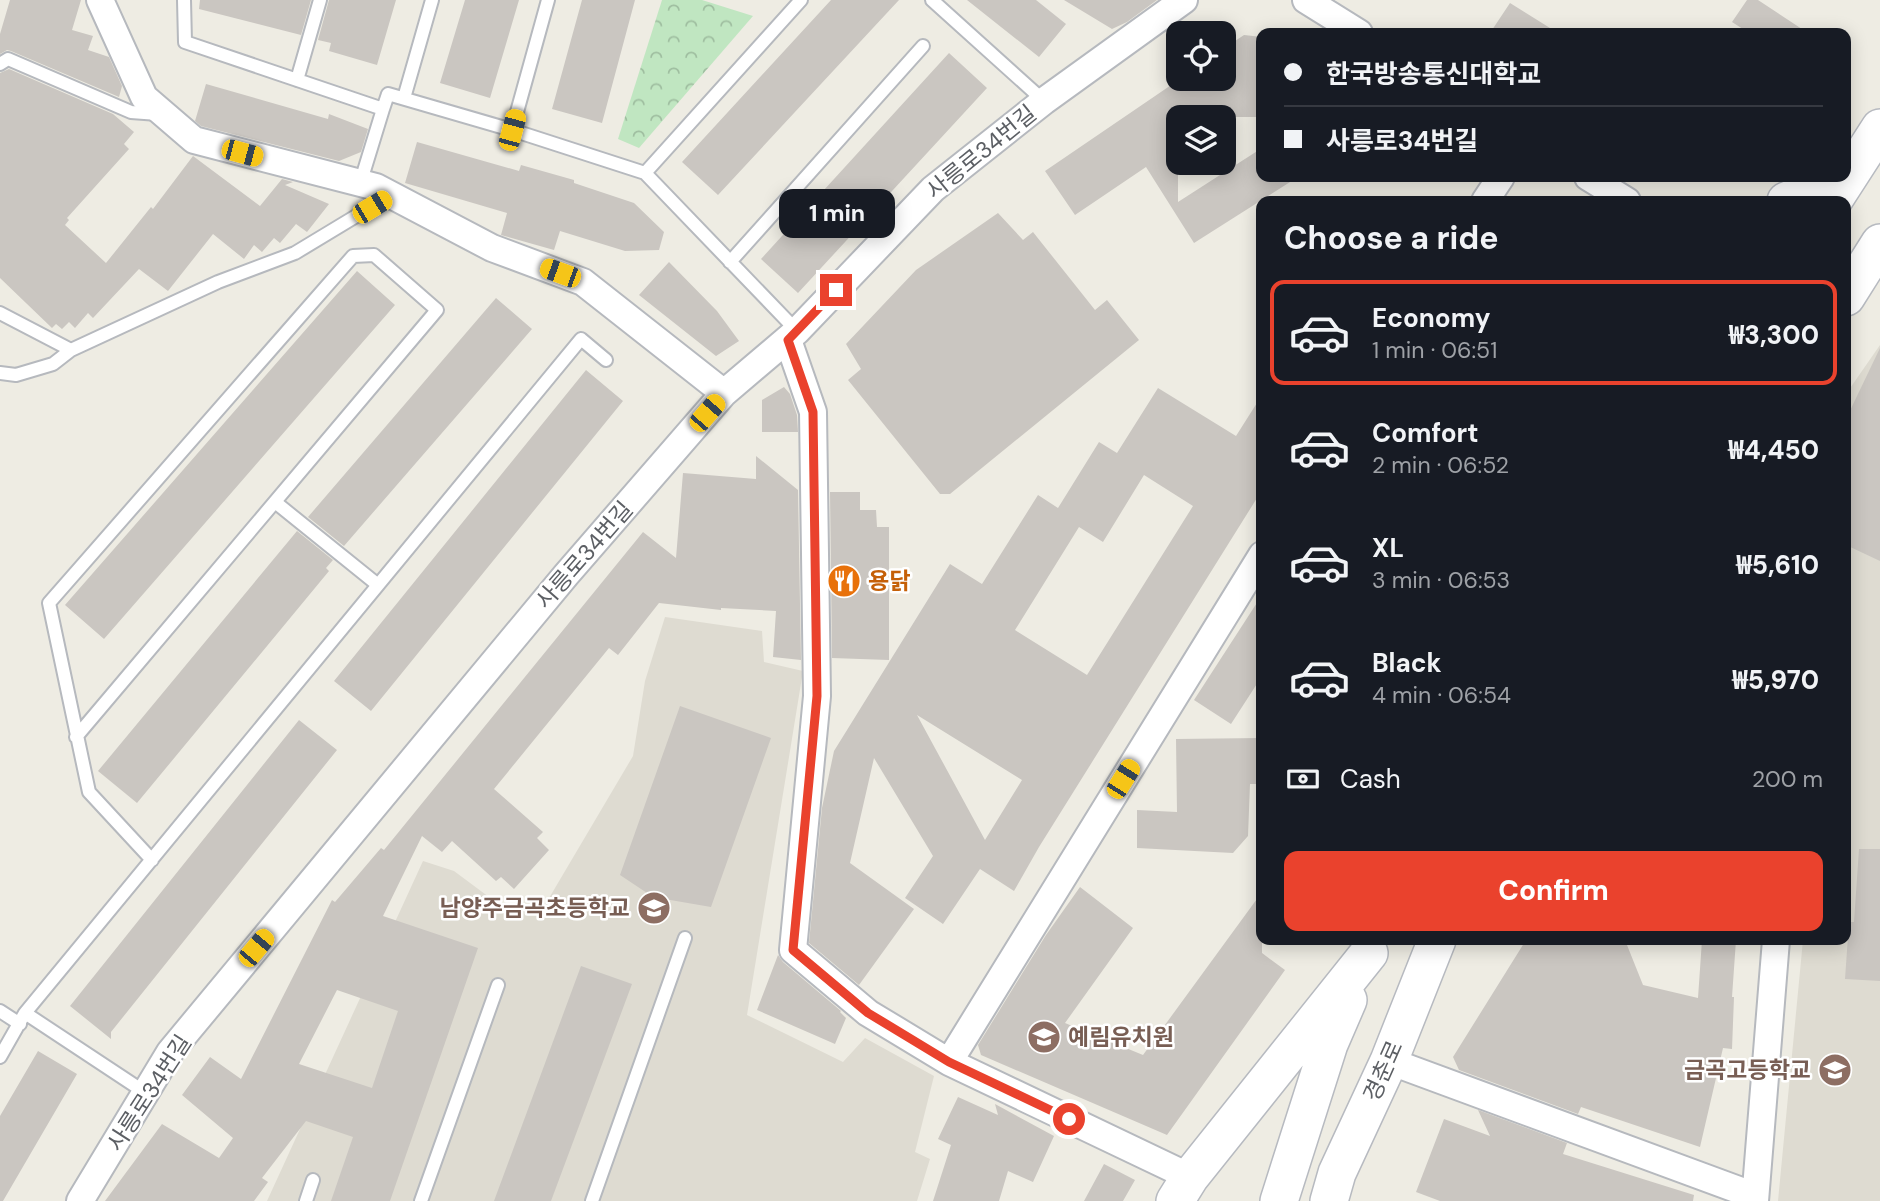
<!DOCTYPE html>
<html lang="en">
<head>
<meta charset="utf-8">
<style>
	:root { --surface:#171b24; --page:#242831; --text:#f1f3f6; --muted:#9ea1a6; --line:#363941; --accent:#ea422d }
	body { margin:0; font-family:"DM Sans","Noto Sans KR",sans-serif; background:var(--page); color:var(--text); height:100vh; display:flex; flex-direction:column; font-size:26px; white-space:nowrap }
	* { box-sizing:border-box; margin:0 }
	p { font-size:23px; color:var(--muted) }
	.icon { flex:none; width:38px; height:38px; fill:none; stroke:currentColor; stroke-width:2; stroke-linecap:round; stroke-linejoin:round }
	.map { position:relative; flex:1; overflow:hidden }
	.drawer { position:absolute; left:1256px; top:196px; width:595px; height:749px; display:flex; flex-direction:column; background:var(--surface); border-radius:14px; box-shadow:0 4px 18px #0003 }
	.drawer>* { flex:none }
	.hud { position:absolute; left:1256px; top:28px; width:595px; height:154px; border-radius:14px; box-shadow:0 4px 18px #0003; display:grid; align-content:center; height:154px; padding:0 28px; background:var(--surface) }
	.buttons { position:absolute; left:1166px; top:21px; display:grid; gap:14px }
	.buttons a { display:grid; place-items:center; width:70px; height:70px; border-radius:14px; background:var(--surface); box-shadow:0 4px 18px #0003; font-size:35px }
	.end { position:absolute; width:32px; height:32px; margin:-16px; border:9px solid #ea422d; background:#fff; box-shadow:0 0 0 4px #fff }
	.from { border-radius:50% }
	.bubble { position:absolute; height:49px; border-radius:14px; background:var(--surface); box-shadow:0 4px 18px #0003; font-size:23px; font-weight:800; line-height:49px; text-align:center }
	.car { position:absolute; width:21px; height:42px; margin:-21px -10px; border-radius:9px; box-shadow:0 0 5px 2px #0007; background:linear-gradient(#f5c518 24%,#345 0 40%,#f5c518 0 76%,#345 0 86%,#f5c518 0) }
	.hud b { display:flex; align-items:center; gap:24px; height:66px; font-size:26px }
	.hud b+b { border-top:2px solid var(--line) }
	.hud i { width:18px; height:18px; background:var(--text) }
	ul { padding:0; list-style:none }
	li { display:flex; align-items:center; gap:21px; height:105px; margin:0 14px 10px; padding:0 14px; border:4px solid transparent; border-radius:14px }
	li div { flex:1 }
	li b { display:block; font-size:26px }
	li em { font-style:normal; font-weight:800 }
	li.on { border-color:var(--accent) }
	li>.icon { width:63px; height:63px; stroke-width:1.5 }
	h2 { padding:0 28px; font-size:32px; line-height:84px }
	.pay { display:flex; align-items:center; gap:18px; height:77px; padding:0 28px; font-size:26px }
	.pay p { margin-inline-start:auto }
	.primary-button { display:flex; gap:14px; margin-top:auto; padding:14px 28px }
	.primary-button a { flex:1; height:80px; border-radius:14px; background:var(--accent); color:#fff; font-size:28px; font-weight:800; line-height:80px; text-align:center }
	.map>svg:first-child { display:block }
</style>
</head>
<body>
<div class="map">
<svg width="1880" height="1201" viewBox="0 0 1880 1201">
	<defs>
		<pattern id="forest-crowns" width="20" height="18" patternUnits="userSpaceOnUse" patternTransform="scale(1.75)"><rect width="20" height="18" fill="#c0e6c1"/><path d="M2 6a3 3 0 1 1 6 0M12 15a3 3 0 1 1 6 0" fill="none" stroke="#9fbea0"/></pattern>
	</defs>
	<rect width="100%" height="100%" fill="#eeece3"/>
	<path fill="#dedbd1" d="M 1880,345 L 1880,1201 L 1778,1201 L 1803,940 L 1846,940 L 1846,394 Z
		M 665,617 L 762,631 L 764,662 L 803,671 L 747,1015 L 843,1062 L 865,1038 L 934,1076 L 915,1152 L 930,1159 L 917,1201 L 267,1201 L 423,861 L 454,871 L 501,906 L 542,910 L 633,756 L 645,681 Z"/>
	<path fill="url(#forest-crowns)" d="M 662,0 L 702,0 L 753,16 L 639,148 L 618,139 Z"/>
	<path fill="#cac6c1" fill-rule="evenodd" d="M 10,0 L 81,0 L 72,30 L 93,36 L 88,50 L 109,57 L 122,86 L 119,97 L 11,51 L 7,50 L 0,54 L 0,34 Z
		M 200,0 L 311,0 L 301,35 L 199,9 Z
		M 329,0 L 396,0 L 377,65 L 329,51 L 331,43 L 318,40 Z
		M 465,0 L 519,0 L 490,98 L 440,83 Z
		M 582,0 L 635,0 L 602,123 L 552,109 Z
		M 831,0 L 899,0 L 718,195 L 682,162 Z
		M 967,0 L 1036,0 L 1066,24 L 1039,57 Z
		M 1064,0 L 1157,0 L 1127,22 L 1112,29 Z
		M 1747,0 L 1758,0 L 1808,33 L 1749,33 L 1732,22 Z
		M 1510,3 L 1558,33 L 1490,33 Z
		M 1244,35 L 1262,37 L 1262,117 L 1178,117 L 1178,202 L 1262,148 L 1262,177 L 1298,177 L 1194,243 L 1146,167 L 1075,215 L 1045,171 L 1180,79 L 1223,79 L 1223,49 Z
		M 949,53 L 987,88 L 798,293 L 761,259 Z
		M 9,69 L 113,114 L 134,132 L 124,144 L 129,149 L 67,218 L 69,220 L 65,225 L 106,263 L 151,207 L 153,209 L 193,156 L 260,206 L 282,179 L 293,182 L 285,185 L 329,204 L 307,232 L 296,224 L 280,243 L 274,238 L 262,252 L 254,245 L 244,259 L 213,234 L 168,291 L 139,269 L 93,318 L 88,313 L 75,328 L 69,322 L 62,329 L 56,324 L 52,328 L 0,278 L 0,73 Z
		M 206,84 L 328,119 L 329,114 L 368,129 L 361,152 L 339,161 L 201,126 L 195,121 Z
		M 417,142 L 519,171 L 521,165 L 574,180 L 574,183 L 634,203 L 664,232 L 659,250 L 625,251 L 560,231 L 554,250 L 501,235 L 507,213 L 405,183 Z
		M 998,213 L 1023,240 L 1033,232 L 1095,310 L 1107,300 L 1139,340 L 950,494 L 940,494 L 848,380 L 861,369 L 846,344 L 916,270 Z
		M 669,262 L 717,311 L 739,341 L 716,356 L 639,295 Z
		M 357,271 L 395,305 L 104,639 L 65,605 Z
		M 496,298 L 532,329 L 344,546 L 308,517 Z
		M 1880,348 L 1880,561 L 1846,545 L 1846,419 Z
		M 586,370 L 623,401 L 371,711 L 334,681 Z
		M 784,387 L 790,394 L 797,415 L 798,432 L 762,432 L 762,400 Z
		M 1158,388 L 1236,436 L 1262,395 L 1262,490 L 1039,847 L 1014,891 L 980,869 L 943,924 L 905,898 L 933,856 L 874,758 L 850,863 L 914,909 L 859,985 L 809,943 L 822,808 L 834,751 L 950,564 L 982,584 L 1038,495 L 1058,508 L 1099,442 L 1117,453 ZM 1144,475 L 1193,506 L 1087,675 L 1015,630 L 1079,527 L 1103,542 ZM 917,715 L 1022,780 L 985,840 Z
		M 756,456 L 798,490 L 801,660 L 773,657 L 776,611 L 721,608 L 721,610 L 659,603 L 618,655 L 609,648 L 494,789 L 543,832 L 537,838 L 549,850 L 514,889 L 501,877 L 496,881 L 452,841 L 442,852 L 422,836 L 383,916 L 478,948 L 390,1201 L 331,1201 L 353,1137 L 306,1121 L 262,1178 L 268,1182 L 254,1201 L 105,1201 L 162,1124 L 219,1158 L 233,1138 L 182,1095 L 210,1057 L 241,1079 L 332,900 L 335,902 L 381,848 L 384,850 L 643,532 L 676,558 L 683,473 L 756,479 ZM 337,990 L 398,1011 L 372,1088 L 299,1064 Z
		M 830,492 L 860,492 L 860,510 L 876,510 L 877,527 L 889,527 L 889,660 L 832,658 Z
		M 297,531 L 333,560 L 326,568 L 329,571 L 137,803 L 98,771 Z
		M 1262,595 L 1262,676 L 1231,724 L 1194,700 Z
		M 680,706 L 771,738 L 711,907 L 653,897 L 620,875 Z
		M 299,720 L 337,750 L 111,1032 L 111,1039 L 70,1006 Z
		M 1260,738 L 1260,784 L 1250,784 L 1248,836 L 1233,853 L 1137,848 L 1137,810 L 1177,812 L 1176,739 Z
		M 1859,849 L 1880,849 L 1880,981 L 1845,979 L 1849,922 L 1854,922 Z
		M 1080,887 L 1133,928 L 1065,1023 L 1143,1055 L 1262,892 L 1262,953 L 1285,970 L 1167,1135 L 981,1055 L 978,1045 L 1046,935 Z
		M 1526,940 L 1625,940 L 1643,985 L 1698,998 L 1702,940 L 1736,940 L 1732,997 L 1734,997 L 1732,1049 L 1723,1048 L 1700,1147 L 1581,1107 L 1578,1114 L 1459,1070 L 1453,1057 Z
		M 778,955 L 783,962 L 841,1011 L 840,1012 L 846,1018 L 835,1044 L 757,1010 Z
		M 581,966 L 632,984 L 551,1201 L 494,1201 Z
		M 38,1051 L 77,1074 L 3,1201 L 0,1201 L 0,1116 Z
		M 958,1097 L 998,1115 L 995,1104 L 1054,1136 L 1033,1182 L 1008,1171 L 999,1201 L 933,1201 L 951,1145 L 938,1139 Z
		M 1478,1110 L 1567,1143 L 1563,1154 L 1694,1195 L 1693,1201 L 1440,1201 L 1416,1192 L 1444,1119 L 1490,1136 Z
		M 1104,1164 L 1135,1180 L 1123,1201 L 1084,1201 Z"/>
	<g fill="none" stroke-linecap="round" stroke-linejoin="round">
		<defs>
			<path id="lane" d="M 184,0 L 185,42 L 383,109 L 388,94 L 512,130 L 645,173 L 797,331
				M 932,0 L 1044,101
				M 0,64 L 8,59 L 131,112 L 158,114
				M 297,80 L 320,0
				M 404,98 L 432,0
				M 512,130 L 548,0
				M 645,173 L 801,0
				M 360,184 L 383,109
				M 730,262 L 923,46
				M 0,313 L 71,350 L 218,282 L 295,253 L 391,195
				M 0,373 L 16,375 L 53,364 L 71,350
				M 275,502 L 378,585
				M 76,737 L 437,310 L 374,255 L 353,256 L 49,603 L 89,792 L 152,860
				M 0,1011 L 20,1024
				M 25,1013 L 581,339 L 606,360
				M 0,1057 L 25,1013 L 146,1093
				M 306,1201 L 313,1180
				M 421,1201 L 498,985
				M 592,1201 L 685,938"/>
			<path id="street" d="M 100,0 L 144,97 L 194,140 L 376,187 L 492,248 L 583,282 L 724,393
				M 1306,0 L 1359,33
				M 1588,177 L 1627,201
				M 1485,201 L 1501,177
				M 788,340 L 813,412 L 817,696 L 793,950 L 868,1013 L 949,1062 L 1190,1177
				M 1389,1061 L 1755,1196
				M 949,1062 L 1262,555
				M 80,1201 L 170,1052 L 566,575 L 724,393 L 797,331 L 933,189 L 1044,101 L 1184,0
				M 1755,1201 L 1776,940"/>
			<path id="secondary" d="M 1786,201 L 1846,177
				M 1833,201 L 1880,128
				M 1846,297 L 1880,243
				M 1175,1201 L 1190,1177 L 1369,953
				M 1279,1201 L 1329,1044 L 1348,1000
				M 1329,1201 L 1337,1173 L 1389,1061 L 1437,940"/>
		</defs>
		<use href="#lane" stroke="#b6b9be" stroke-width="16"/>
		<use href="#street" stroke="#b6b9be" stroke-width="30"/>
		<use href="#secondary" stroke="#b7bac0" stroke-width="40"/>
		<use href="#lane" stroke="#fff" stroke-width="12"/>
		<use href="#street" stroke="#fff" stroke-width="26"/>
		<use href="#secondary" stroke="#fff" stroke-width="37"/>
	</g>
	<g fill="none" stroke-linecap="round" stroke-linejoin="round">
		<path stroke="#ea422d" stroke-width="9" d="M 836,290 L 788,340 L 813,412 L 817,696 L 793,950 L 868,1013 L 949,1062 L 1069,1119"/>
	</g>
	<defs>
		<symbol id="restaurant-disc" viewBox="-11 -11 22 22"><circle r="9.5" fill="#e8710a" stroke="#fff"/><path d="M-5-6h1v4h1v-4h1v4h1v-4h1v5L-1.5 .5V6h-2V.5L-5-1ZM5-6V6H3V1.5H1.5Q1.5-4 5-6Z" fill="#fff"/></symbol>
		<symbol id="school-disc" viewBox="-11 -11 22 22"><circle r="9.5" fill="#8d6e63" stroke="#fff"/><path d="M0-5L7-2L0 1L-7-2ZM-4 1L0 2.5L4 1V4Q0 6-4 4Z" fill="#fff"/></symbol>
	</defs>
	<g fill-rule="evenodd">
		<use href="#restaurant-disc" x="825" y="562" width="38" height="38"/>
		<use href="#school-disc" x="635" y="889" width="38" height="38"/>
		<use href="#school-disc" x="1025" y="1018" width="38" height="38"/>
		<use href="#school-disc" x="1816" y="1051" width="38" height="38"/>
	</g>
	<g text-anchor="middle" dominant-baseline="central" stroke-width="5" stroke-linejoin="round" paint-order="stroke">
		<g font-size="23" fill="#5c5f64" stroke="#fff">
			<text transform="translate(981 152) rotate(-39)">사릉로34번길</text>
			<text transform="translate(584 555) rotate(-49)">사릉로34번길</text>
			<text transform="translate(1383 1071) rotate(-66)">경춘로</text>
			<text transform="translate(149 1093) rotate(-57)">사릉로34번길</text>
		</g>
		<g font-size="23" font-weight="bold" fill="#c56008" stroke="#fff" text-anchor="start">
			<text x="868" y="581">용닭</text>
		</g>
		<g font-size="23" font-weight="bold" fill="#785e54" stroke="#fff" text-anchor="end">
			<text x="630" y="908">남양주금곡초등학교</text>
			<text x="1068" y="1037" text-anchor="start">예림유치원</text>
			<text x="1811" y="1070">금곡고등학교</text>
		</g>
	</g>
</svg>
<div class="buttons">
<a><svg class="icon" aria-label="locate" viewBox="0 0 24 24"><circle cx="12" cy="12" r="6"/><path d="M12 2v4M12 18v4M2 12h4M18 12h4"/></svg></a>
<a><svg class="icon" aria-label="layers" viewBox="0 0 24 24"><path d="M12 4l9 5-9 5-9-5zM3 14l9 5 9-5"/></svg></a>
</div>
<i class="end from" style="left:1069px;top:1119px"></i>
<i class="end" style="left:836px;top:290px"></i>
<div class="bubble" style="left:779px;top:189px;width:116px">1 min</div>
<i class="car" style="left:512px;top:130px;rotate:15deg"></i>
<i class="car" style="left:242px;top:153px;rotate:105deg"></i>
<i class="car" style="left:372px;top:207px;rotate:59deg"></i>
<i class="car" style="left:560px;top:273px;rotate:290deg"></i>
<i class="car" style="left:707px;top:413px;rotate:41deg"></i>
<i class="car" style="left:1123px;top:779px;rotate:32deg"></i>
<i class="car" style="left:256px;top:948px;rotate:40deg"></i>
<div class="hud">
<b><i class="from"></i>한국방송통신대학교</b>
<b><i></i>사릉로34번길</b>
</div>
<section class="drawer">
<h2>Choose a ride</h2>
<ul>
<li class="on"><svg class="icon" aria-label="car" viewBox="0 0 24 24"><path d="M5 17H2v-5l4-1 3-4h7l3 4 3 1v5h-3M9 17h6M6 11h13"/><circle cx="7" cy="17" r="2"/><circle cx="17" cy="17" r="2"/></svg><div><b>Economy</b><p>1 min · 06:51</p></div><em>₩3,300</em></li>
<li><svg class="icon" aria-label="car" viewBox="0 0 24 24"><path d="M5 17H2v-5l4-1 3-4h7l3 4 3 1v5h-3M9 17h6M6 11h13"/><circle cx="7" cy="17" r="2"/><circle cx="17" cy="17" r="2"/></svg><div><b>Comfort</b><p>2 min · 06:52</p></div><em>₩4,450</em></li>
<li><svg class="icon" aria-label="car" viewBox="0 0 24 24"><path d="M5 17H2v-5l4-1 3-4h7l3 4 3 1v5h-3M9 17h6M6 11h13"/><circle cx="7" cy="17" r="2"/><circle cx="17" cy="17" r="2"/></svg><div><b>XL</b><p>3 min · 06:53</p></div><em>₩5,610</em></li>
<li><svg class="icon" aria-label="car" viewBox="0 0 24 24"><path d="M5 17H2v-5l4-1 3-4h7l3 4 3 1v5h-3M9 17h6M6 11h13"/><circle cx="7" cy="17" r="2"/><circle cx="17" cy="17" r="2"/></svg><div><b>Black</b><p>4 min · 06:54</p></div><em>₩5,970</em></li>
</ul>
<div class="pay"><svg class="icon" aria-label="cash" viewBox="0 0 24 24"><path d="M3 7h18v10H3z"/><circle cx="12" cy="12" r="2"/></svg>Cash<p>200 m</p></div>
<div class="primary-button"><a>Confirm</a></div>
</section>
</div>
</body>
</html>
